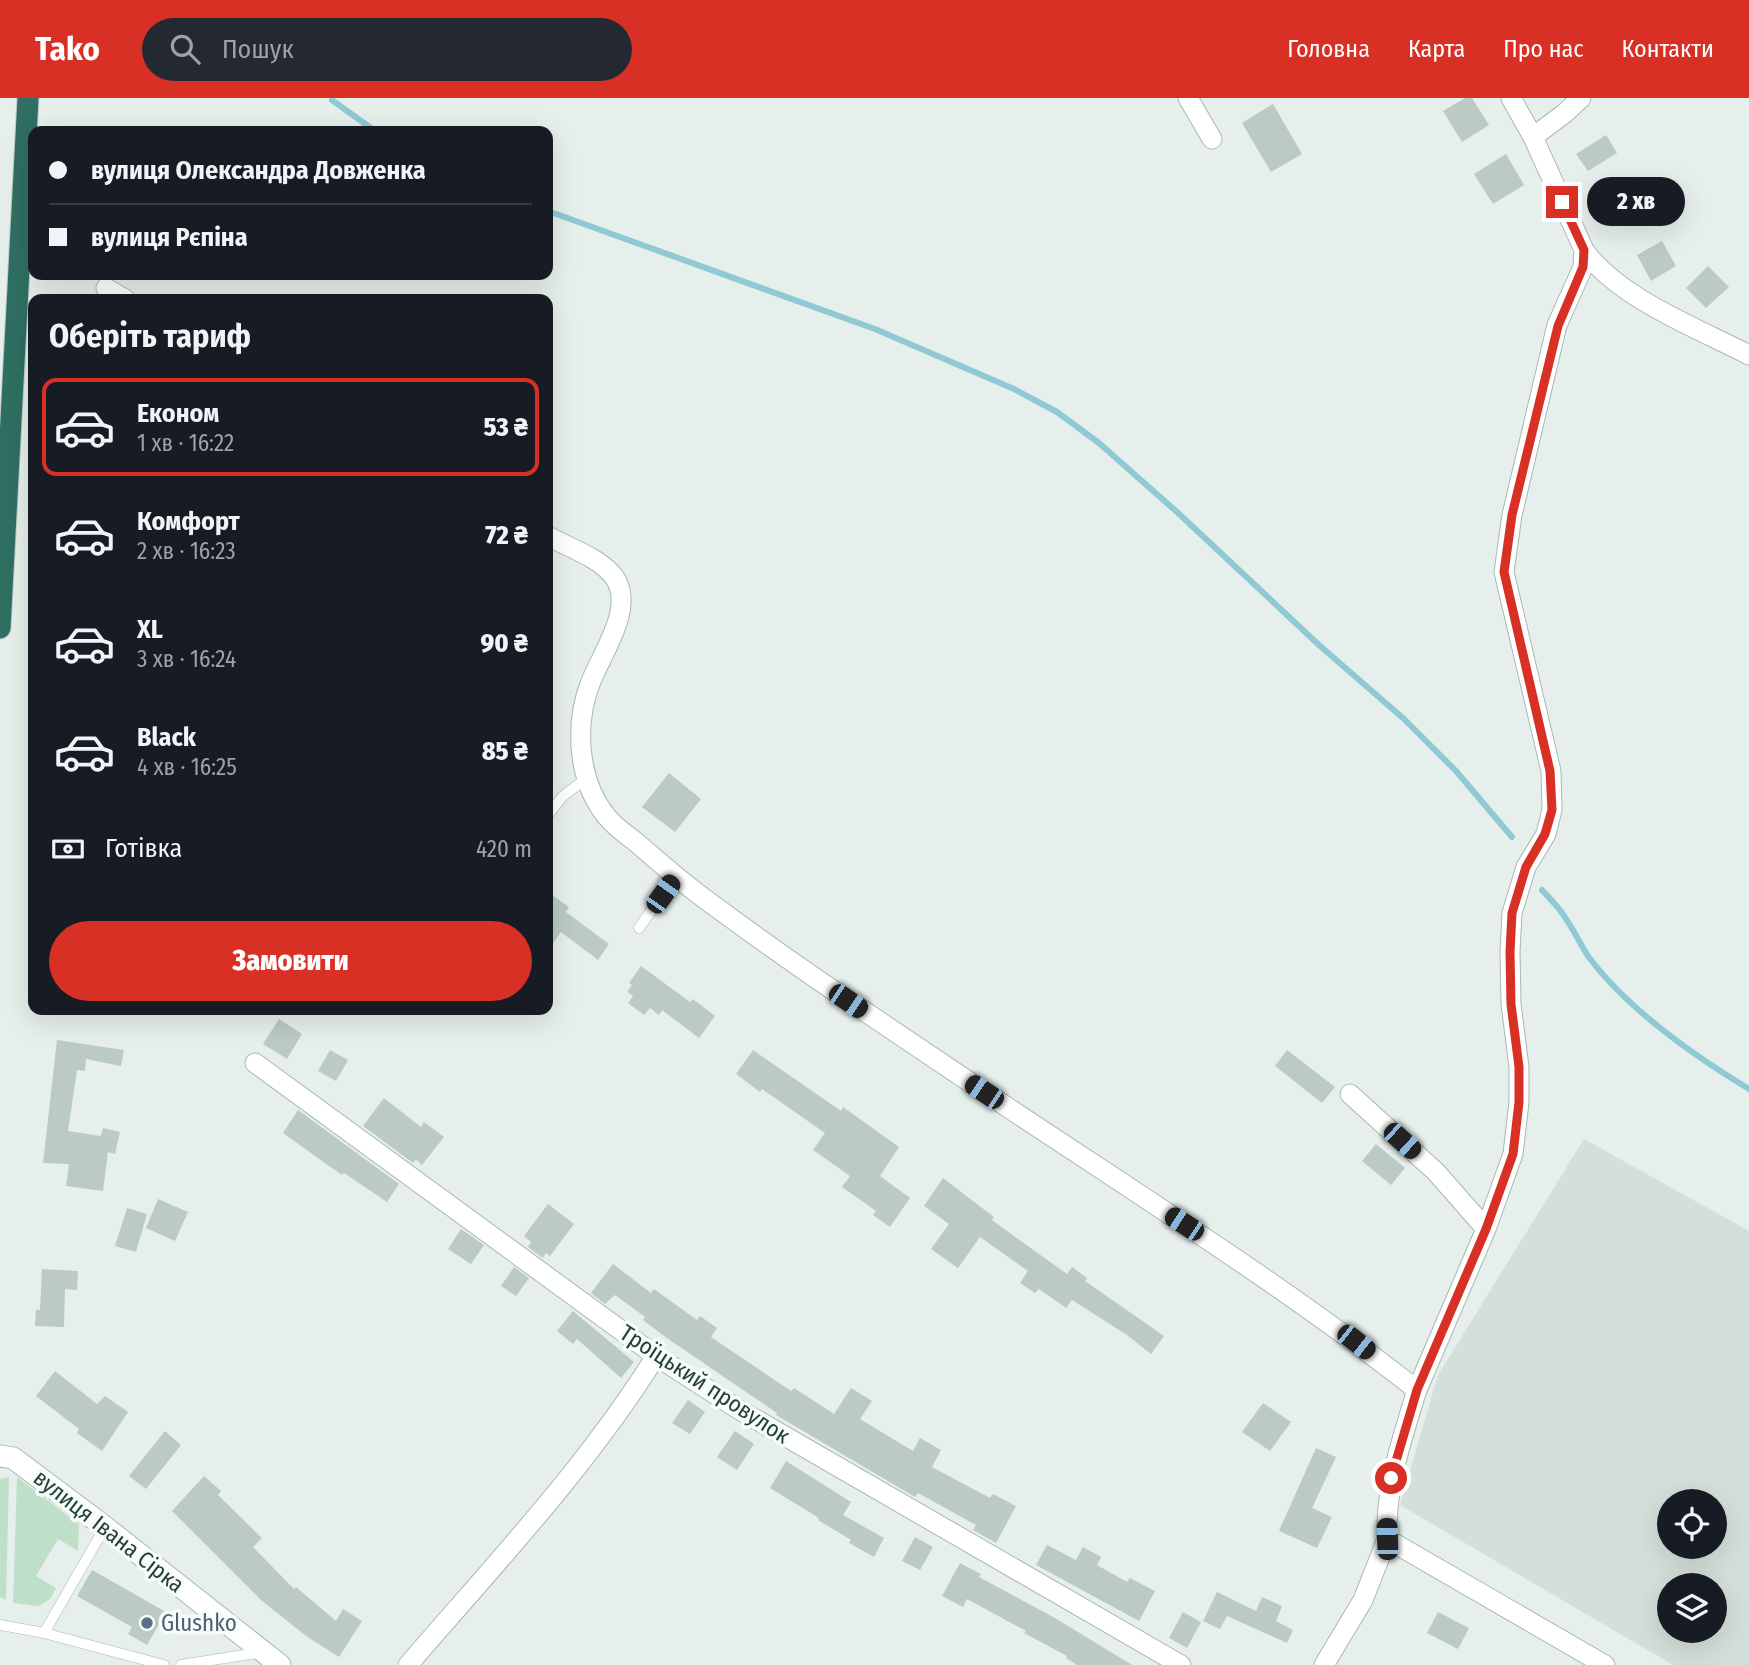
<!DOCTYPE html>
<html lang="uk">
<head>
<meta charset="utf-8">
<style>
	:root { --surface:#171b24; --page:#242831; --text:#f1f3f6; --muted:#9ea1a6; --line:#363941; --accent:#d93025 }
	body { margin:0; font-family:"Fira Sans Condensed",sans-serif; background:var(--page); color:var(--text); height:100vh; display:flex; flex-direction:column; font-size:26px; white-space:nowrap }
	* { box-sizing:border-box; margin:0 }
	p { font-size:23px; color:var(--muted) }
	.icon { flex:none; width:38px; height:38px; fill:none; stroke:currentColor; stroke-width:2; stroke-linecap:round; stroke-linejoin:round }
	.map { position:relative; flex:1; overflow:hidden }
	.side { position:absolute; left:28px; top:196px; width:525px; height:721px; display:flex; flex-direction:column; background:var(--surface); border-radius:14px; box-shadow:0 7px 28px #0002 }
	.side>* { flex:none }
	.guide { position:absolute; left:28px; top:28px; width:525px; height:154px; border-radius:14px; box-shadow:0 7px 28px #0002; display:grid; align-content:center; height:154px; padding:0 21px; background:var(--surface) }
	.tools { position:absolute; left:1657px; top:1391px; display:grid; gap:14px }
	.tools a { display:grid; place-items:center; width:70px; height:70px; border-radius:50%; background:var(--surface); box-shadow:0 7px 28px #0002; font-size:35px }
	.end { position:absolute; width:32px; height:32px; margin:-16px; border:9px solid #d93025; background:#fff; box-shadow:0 0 0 4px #fff }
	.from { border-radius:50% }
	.bubble { position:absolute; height:49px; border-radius:24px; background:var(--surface); box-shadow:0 7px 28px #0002; font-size:23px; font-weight:800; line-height:49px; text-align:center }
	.car { position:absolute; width:21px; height:42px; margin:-21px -10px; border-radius:9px; box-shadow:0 0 5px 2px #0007; background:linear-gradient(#222 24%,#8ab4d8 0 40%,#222 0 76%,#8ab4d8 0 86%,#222 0) }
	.guide b { display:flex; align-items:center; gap:24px; height:66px; font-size:26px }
	.guide b+b { border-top:2px solid var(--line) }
	.guide i { width:18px; height:18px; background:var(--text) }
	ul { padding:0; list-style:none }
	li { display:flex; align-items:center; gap:21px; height:98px; margin:0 14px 10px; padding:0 7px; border:4px solid transparent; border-radius:14px }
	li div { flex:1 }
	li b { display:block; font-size:26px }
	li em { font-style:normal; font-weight:800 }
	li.on { border-color:var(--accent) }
	li>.icon { width:63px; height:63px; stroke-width:1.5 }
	h2 { padding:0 21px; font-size:32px; line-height:84px }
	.pay { display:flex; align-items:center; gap:18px; height:77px; padding:0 21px; font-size:26px }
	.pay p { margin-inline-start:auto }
	.primary-button { display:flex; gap:14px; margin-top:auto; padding:14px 21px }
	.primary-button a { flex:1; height:80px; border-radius:42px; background:var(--accent); color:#fff; font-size:28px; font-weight:800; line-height:80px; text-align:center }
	header { display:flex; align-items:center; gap:42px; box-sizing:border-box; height:98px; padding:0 35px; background:var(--accent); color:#fff }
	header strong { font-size:33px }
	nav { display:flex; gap:38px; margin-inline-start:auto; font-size:24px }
	.search { width:490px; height:63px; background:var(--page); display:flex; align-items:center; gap:18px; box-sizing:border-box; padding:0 24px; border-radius:38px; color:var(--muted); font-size:26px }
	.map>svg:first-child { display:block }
</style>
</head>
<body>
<header>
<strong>Tako</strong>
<div class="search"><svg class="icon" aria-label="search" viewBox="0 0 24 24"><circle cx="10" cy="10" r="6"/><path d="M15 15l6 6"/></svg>Пошук</div>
<nav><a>Головна</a><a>Карта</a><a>Про нас</a><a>Контакти</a></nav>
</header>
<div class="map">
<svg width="1749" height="1567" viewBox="0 0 1749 1567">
	<rect width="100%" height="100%" fill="#e6efeb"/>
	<path fill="#d4dfda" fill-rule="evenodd" d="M 1584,1041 L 1749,1133 L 1749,1567 L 1673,1567 L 1400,1407 L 1438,1277 ZM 1670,1404 L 1715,1404 L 1715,1449 L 1670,1449 ZM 1670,1488 L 1715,1488 L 1715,1533 L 1670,1533 Z"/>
	<path fill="#bfe0c8" d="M 9,1379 L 6,1502 L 0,1499 L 0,1381 Z
		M 17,1379 L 79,1426 L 78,1453 L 58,1441 L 36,1478 L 56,1490 L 50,1501 L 39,1508 L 13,1505 Z"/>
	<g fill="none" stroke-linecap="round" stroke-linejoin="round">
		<path stroke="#8ec9d4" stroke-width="6" d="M 332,2 L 375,33
			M 548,113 L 875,231 L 1014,291 L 1057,314 L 1099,345 L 1177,414 L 1319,547 L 1404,621 L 1456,673 L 1512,739
			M 1542,792 C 1550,801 1560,810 1566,821 C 1574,832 1580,846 1588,858 C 1627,911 1693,957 1749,991"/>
	</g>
	<path fill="#bbcac4" d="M 1465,0 L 1472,0 L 1489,27 L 1462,44 L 1443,13 Z
		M 1273,6 L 1302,56 L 1271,74 L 1242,25 Z
		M 1606,37 L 1617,55 L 1588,73 L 1576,56 Z
		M 1506,56 L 1524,87 L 1493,106 L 1474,76 Z
		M 1638,91 L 1649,109 L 1619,127 L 1608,109 Z
		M 1662,143 L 1676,168 L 1651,183 L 1637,157 Z
		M 1708,168 L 1729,189 L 1706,210 L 1686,190 Z
		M 669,675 L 701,701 L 675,734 L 642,709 Z
		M 548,794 L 569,809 L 566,814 L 609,846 L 598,862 L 561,834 L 548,852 Z
		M 641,868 L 690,904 L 693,901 L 715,918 L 699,940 L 662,912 L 659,917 L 650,910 L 644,917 L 628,905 L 633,898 L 627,894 L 632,887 L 629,885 Z
		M 279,921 L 302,936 L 287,961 L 263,946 Z
		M 57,942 L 124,952 L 121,968 L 86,961 L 85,973 L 77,972 L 68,1033 L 101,1038 L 103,1030 L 120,1034 L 115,1056 L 108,1054 L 103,1093 L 66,1088 L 69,1066 L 43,1065 Z
		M 330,952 L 348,962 L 336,983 L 318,973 Z
		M 753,952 L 841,1013 L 843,1009 L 899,1049 L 880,1078 L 910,1100 L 890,1129 L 873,1117 L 876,1113 L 842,1089 L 850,1078 L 813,1052 L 825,1035 L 762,991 L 760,994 L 736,976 Z
		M 1287,952 L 1335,989 L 1322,1005 L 1275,968 Z
		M 384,1000 L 421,1029 L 424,1024 L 444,1039 L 422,1067 L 416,1061 L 413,1065 L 363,1028 Z
		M 298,1012 L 399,1086 L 387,1104 L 344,1075 L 342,1077 L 322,1063 L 283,1035 Z
		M 1376,1046 L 1405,1070 L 1391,1087 L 1362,1063 Z
		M 943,1080 L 994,1119 L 992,1122 L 1025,1146 L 1067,1176 L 1072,1169 L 1087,1180 L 1085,1183 L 1164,1238 L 1151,1256 L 1127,1237 L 1072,1202 L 1066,1210 L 1039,1191 L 1035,1195 L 1020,1185 L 1028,1173 L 980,1139 L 958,1170 L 931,1151 L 949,1126 L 924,1108 Z
		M 158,1101 L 188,1114 L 175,1143 L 146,1130 Z
		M 548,1106 L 574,1126 L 550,1158 L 546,1155 L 543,1160 L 528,1149 L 531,1144 L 524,1138 Z
		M 127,1110 L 147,1116 L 136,1154 L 115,1148 Z
		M 461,1131 L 484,1147 L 471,1166 L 448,1151 Z
		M 613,1166 L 651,1195 L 654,1191 L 697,1222 L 700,1218 L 717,1230 L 711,1239 L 791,1293 L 794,1290 L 834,1316 L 851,1290 L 872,1303 L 860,1321 L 913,1353 L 920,1340 L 941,1352 L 932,1369 L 990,1400 L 993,1396 L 1016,1408 L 996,1445 L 973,1432 L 976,1427 L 918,1395 L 915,1399 L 776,1317 L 777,1315 L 664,1238 L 643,1222 L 645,1219 L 615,1197 L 605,1206 L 591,1195 Z
		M 514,1169 L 529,1180 L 516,1198 L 501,1188 Z
		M 42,1171 L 78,1173 L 77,1192 L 65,1191 L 64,1229 L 35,1228 L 36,1212 L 40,1212 Z
		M 573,1213 L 634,1264 L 621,1280 L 577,1241 L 573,1246 L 557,1233 Z
		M 55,1273 L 97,1306 L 105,1298 L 128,1314 L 102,1353 L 77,1335 L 79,1331 L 36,1298 Z
		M 688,1302 L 705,1314 L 690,1336 L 672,1325 Z
		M 1263,1305 L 1291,1324 L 1270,1353 L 1242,1334 Z
		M 165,1333 L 181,1347 L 146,1391 L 129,1378 Z
		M 735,1333 L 754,1346 L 737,1372 L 717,1359 Z
		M 1316,1350 L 1336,1359 L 1312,1410 L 1332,1419 L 1317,1450 L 1279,1433 Z
		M 786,1363 L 851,1404 L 843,1417 L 884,1440 L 874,1459 L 849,1445 L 851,1442 L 818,1422 L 819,1420 L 770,1390 Z
		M 204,1378 L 221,1393 L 218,1397 L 262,1440 L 253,1449 L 294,1491 L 296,1489 L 336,1523 L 343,1511 L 362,1523 L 339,1559 L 306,1538 L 261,1502 L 172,1413 Z
		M 915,1439 L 933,1449 L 920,1472 L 902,1463 Z
		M 1047,1447 L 1076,1462 L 1083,1449 L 1101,1459 L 1097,1467 L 1127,1484 L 1130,1480 L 1155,1493 L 1139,1523 L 1036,1467 Z
		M 960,1465 L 981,1476 L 979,1479 L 1055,1520 L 1132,1567 L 1077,1567 L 1066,1560 L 1067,1558 L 1024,1535 L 1026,1533 L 967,1501 L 963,1509 L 942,1498 Z
		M 92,1472 L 166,1514 L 147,1547 L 128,1536 L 132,1529 L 77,1498 Z
		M 1217,1494 L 1256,1513 L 1262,1499 L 1282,1508 L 1276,1523 L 1293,1532 L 1287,1545 L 1227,1518 L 1220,1531 L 1203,1523 Z
		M 1183,1514 L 1201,1524 L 1187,1550 L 1169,1540 Z
		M 1438,1514 L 1469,1530 L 1458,1551 L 1427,1535 Z"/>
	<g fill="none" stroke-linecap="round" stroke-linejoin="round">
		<defs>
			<path id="lane" d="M 548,717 L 563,698 L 587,680
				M 639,830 L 675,779
				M 0,1527 L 44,1535 L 105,1429
				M 44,1535 L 164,1567
				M 181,1567 L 263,1554"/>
			<path id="street" d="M 1188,0 L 1212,41
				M 1511,0 L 1533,39 L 1584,152 C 1618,200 1697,230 1749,257
				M 1533,39 L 1565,15 L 1581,0
				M 106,190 L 125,201
				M 548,438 C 569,450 601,460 615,480 C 635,511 601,556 590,586 C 574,628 578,684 607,719 C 615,729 627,737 637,745 C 661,766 684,786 709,804 C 763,844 817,882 873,919 C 947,969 1020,1018 1095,1067 C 1204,1139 1314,1211 1417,1292 C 1402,1341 1385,1389 1387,1441 L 1605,1567
				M 255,965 L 656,1258 L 738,1311 L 1181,1567
				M 1350,996 L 1436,1074 L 1486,1131
				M 1417,1292 L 1486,1131 L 1513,1056 L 1519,1004 L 1519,969 L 1511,906 L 1510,854 L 1512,815 L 1526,769 L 1546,736 L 1552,712 L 1551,673 L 1504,474 L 1512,417 L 1557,227 L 1583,169 L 1584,152
				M 408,1567 C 494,1467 586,1370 656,1258
				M 1324,1567 L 1363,1502 L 1387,1441"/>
			<path id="secondary" d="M 0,1358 L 13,1360 L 105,1429 L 280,1567"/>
			<path id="highway" d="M 0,530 L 28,0"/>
		</defs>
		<use href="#lane" stroke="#a8b8b2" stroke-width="11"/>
		<use href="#street" stroke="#a8b8b2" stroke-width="21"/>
		<use href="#secondary" stroke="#a4bbb3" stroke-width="23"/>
		<use href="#highway" stroke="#c2cac8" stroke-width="23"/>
		<use href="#lane" stroke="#fff" stroke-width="10"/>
		<use href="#street" stroke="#fff" stroke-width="19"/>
		<use href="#secondary" stroke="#fff" stroke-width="21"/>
		<use href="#highway" stroke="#2f6f62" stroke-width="21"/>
	</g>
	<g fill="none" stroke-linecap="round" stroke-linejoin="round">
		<path stroke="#d93025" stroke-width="9" d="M 1391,1380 L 1417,1292 L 1486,1131 L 1513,1056 L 1519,1004 L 1519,969 L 1511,906 L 1510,854 L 1512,815 L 1526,769 L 1545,736 L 1552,712 L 1550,673 L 1504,474 L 1512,417 L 1558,228 L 1583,169 L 1584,152 L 1562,104"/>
	</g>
	<circle fill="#5c6f8a" stroke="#f7fbf9" stroke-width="2.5" cx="147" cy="1525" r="7"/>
	<g text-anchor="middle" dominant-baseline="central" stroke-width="7" stroke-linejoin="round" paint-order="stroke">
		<g font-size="23" fill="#24423a" stroke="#f7fbf9">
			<text transform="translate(705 1286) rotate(33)">Троїцький провулок</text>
			<text transform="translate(109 1433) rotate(38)">вулиця Івана Сірка</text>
		</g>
		<g font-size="23" fill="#4e5e75" stroke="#f7fbf9" text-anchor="start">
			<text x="161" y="1525">Glushko</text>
		</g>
	</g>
</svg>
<div class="tools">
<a><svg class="icon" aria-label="locate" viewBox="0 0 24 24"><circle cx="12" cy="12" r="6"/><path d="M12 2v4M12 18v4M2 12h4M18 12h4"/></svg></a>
<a><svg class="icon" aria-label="layers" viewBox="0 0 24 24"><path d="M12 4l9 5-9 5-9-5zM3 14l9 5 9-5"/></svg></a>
</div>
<i class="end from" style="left:1391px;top:1380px"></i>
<i class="end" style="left:1562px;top:104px"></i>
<div class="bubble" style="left:1587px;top:79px;width:98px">2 хв</div>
<i class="car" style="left:663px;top:796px;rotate:35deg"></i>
<i class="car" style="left:848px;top:903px;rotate:124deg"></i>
<i class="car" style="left:984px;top:994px;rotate:304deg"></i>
<i class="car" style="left:1402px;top:1043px;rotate:132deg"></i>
<i class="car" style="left:1184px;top:1126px;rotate:303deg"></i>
<i class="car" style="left:1356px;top:1244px;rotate:128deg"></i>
<i class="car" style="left:1387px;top:1441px;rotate:358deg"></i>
<div class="guide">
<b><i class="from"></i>вулиця Олександра Довженка</b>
<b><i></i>вулиця Рєпіна</b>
</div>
<section class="side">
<h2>Оберіть тариф</h2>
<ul>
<li class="on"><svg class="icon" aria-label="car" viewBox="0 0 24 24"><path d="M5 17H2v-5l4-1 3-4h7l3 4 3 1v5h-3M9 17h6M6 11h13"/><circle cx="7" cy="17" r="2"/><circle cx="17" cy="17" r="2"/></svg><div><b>Економ</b><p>1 хв · 16:22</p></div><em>53 ₴</em></li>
<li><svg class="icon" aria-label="car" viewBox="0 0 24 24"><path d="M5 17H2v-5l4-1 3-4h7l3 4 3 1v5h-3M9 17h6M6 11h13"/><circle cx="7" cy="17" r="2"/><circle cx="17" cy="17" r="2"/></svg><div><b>Комфорт</b><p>2 хв · 16:23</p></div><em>72 ₴</em></li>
<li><svg class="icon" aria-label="car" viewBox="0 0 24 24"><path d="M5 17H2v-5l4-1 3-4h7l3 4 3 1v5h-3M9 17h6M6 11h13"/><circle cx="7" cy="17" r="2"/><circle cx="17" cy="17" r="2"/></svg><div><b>XL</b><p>3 хв · 16:24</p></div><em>90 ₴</em></li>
<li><svg class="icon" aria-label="car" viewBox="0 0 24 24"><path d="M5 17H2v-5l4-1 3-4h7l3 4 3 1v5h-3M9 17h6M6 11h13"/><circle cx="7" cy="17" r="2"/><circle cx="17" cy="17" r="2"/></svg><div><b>Black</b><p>4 хв · 16:25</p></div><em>85 ₴</em></li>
</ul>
<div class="pay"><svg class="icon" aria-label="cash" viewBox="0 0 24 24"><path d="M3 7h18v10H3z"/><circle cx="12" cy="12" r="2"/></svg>Готівка<p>420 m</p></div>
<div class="primary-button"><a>Замовити</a></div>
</section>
</div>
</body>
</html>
